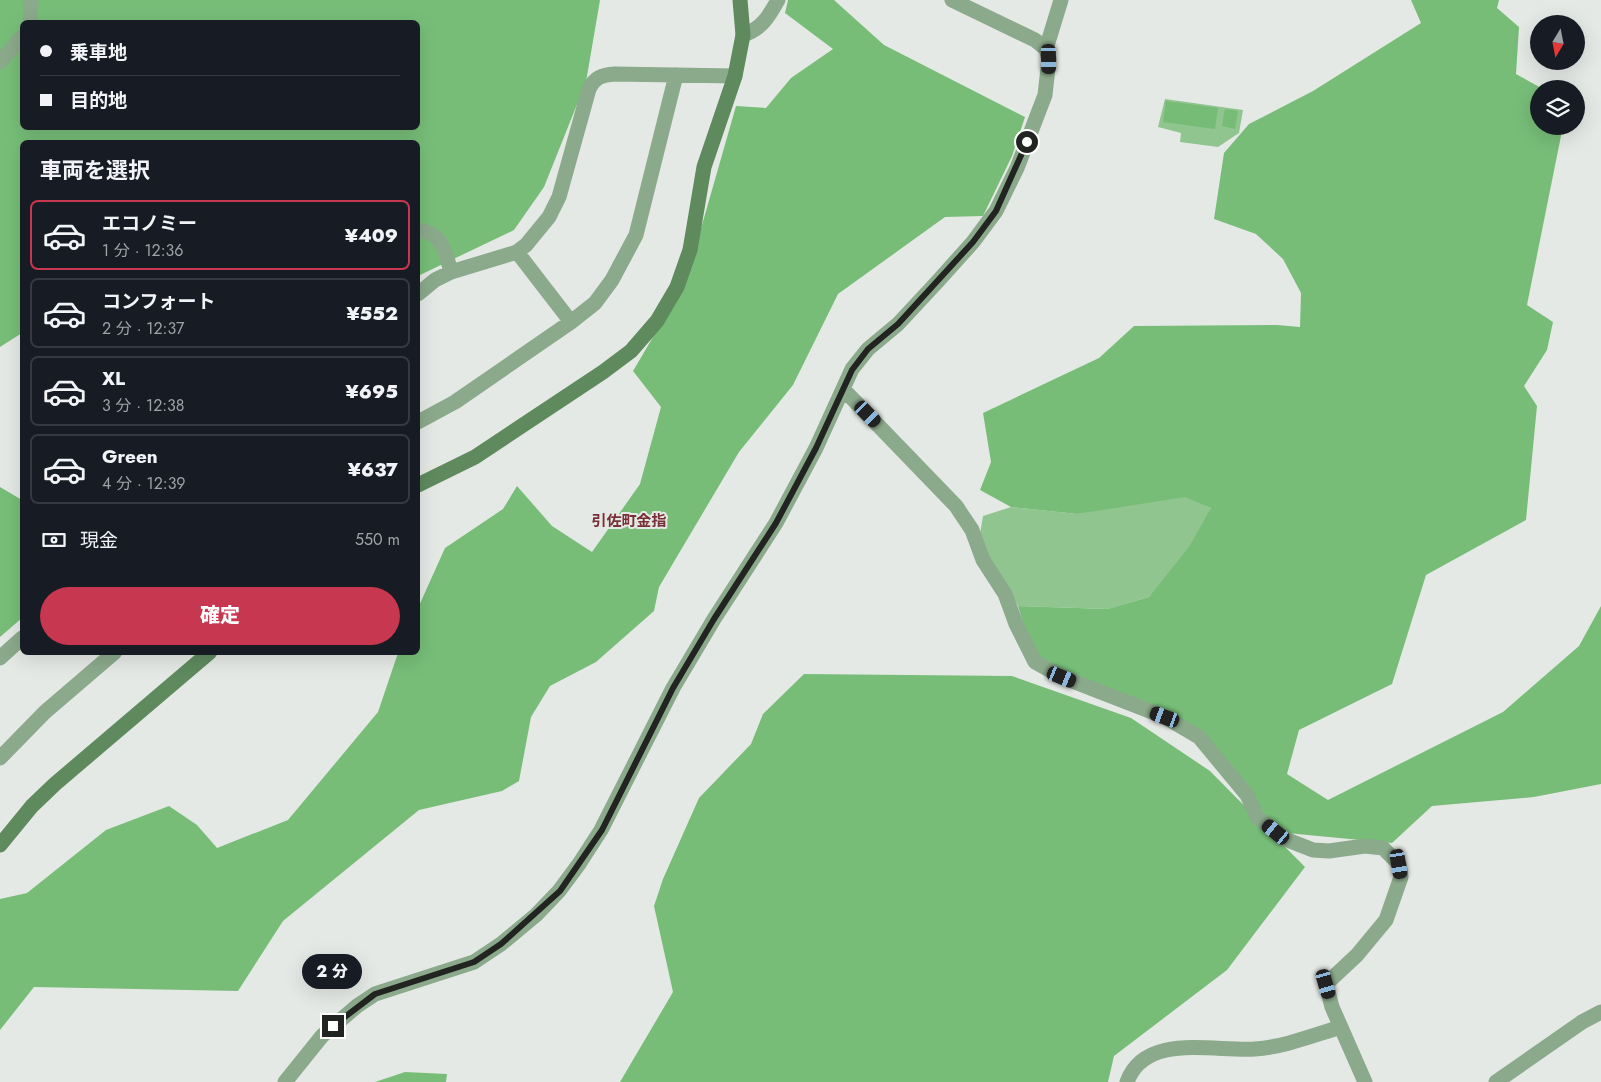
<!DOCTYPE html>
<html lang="ja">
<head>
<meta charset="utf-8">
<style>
	:root { --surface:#171b24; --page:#20242c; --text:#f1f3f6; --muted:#9ea1a6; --line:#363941; --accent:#c7374f }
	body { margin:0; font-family:Jost,"Noto Sans JP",sans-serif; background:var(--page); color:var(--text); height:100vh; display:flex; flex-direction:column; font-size:19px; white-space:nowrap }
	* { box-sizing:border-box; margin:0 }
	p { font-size:16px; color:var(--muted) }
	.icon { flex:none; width:28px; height:28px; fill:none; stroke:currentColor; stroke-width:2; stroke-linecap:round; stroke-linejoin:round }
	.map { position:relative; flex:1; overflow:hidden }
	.panel { position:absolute; left:20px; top:140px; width:400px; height:515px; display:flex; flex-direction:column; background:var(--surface); border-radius:8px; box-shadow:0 5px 20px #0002 }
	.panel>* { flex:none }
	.guide { position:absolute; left:20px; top:20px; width:400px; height:110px; border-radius:8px; box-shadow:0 5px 20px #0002; display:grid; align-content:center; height:110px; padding:0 20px; background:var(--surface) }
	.needle { width:32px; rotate:190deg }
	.fabs { position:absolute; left:1530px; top:15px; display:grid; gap:10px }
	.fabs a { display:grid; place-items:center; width:55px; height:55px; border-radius:50%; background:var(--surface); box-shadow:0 5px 20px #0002; font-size:25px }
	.end { position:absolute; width:22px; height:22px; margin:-11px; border:6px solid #222422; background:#fff; box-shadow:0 0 0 2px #fff }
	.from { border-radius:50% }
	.bubble { position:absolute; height:35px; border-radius:18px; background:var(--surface); box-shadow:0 5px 20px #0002; font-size:16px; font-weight:800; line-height:35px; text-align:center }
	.car { position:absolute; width:15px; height:30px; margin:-15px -8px; border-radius:6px; box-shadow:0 0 4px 1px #0007; background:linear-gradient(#222 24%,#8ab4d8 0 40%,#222 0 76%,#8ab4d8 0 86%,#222 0) }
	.guide b { display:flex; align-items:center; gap:18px; height:48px; font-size:19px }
	.guide b+b { border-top:1px solid var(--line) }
	.guide i { width:12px; height:12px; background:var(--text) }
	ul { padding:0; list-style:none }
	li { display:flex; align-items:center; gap:15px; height:70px; margin:0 10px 8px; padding:0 10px; border:2px solid var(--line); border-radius:8px }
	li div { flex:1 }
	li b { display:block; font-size:19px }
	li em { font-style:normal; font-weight:800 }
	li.selected { border-color:var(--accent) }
	li>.icon { width:45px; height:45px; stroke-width:1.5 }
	h2 { padding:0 20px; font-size:22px; line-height:60px }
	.pay { display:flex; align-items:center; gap:12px; height:55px; padding:0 20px; font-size:19px }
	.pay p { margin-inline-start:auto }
	.action { display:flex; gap:10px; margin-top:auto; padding:10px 20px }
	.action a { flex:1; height:58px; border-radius:30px; background:var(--accent); color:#fff; font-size:20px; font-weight:800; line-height:58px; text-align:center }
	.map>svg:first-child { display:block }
</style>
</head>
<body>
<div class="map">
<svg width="1601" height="1082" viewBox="0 0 1601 1082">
	<rect width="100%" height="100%" fill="#e5e9e5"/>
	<path fill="#90c58f" d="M 1165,99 L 1243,110 L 1239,133 L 1218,147 L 1180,142 L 1181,133 L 1158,127 Z
		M 1183,494 L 1211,508 L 1193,549 L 1149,597 L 1107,609 L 1018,606 L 979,540 L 983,516 L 1011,507 L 1077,514 Z"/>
	<path fill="#77bd78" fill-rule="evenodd" d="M 0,0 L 600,0 L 586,82 L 544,187 L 514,230 L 418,276 L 418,142 L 22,142 L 22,333 L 0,347 ZM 22,22 L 418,22 L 418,128 L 22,128 Z
		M 788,0 L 834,0 L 884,45 L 1025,117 L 1012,156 L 983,216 L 945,217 L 838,294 L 793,385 L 739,452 L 659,587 L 654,611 L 596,662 L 550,686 L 531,717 L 519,781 L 502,791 L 419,810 L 283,921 L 238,991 L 34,987 L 0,1030 L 0,899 L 27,893 L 106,830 L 169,806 L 197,825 L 217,848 L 288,820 L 378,712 L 398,653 L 418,652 L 418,608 L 445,548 L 503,509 L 517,486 L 552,526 L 592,552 L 640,484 L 661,407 L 633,371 L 686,281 L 736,106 L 766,108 L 791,78 L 833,49 L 785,13 Z
		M 1411,0 L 1499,0 L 1497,8 L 1519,27 L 1516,74 L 1543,89 L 1539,89 L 1539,126 L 1563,126 L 1527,305 L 1553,322 L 1547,350 L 1524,386 L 1537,406 L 1526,520 L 1426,575 L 1392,684 L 1299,730 L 1287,774 L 1328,800 L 1503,712 L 1579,646 L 1601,606 L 1601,784 L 1534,797 L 1432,806 L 1392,843 L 1276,832 L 1186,730 L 1035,662 L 1018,606 L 1107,609 L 1149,597 L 1189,547 L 1211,508 L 1185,497 L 1077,514 L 1011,507 L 980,490 L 991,462 L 983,413 L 1099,358 L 1134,326 L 1277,325 L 1300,327 L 1301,293 L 1283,259 L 1256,234 L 1214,219 L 1224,153 L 1249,124 L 1313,91 L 1421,23 Z
		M 0,487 L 22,500 L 22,618 L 0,637 Z
		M 804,674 L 1012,676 L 1131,718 L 1210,771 L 1305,867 L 1227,970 L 1114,1056 L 1108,1082 L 620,1082 L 673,992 L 654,906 L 663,879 L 699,798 L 751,744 L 763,714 Z
		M 405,1072 L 447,1074 L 446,1082 L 375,1082 Z"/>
	<path fill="#76bb76" d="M 1166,101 L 1218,108 L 1215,129 L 1163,122 Z
		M 1225,109 L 1238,111 L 1235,129 L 1222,126 Z"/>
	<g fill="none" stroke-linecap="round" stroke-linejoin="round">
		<path stroke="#8ba98b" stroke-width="15" d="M 30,22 L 31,0
			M 743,35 C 762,29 769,16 778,0
			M 1046,49 L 1061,0
			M 0,62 L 22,37
			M 418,230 C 443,233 445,251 451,272
			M 517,252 L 571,322
			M 418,294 L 435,280 L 451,272 L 517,252 L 526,245 L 549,217 L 559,197 L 589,89 C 595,77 602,75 615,74 L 735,76
			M 844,390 L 956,506 L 972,530 L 983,560 L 1005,594 L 1016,624 L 1035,662 L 1062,677 L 1165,717 L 1199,737 L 1247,795 L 1257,817 L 1285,839 L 1313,850 L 1329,851 L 1365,846 L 1383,848 L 1399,864 L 1401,877 L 1386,920 L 1357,955 L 1326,984 L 1332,1007 L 1365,1082
			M 418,422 L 455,402 L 571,322 L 595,303 L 612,280 L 636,235 L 676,75
			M 0,658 L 22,638
			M 0,758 L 45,712 L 115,652
			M 285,1082 L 322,1036 L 357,1006 L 375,994 L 474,962 L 501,944 L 536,915 L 559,891 L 579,864 L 601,830 L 673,688 L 714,619 L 776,523 L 816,448 L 852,369 L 868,349 L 898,324 L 938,281 L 973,242 L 996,211 L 1017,168 L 1045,95 L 1049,59 L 1046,49 L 1035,40 L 952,0
			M 1127,1082 C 1145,1032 1215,1052 1255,1049 C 1284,1047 1314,1035 1341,1027
			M 1496,1082 L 1582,1022 L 1601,1012"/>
		<path stroke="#5e8a5e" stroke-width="15" d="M 418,485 L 475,457 L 603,372 L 631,351 L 657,321 L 677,287 L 690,250 L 704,167 L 735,76 L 743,35 L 740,0
			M 0,845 L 32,806 L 55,784 L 210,652"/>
	</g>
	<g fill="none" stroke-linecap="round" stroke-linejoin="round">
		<path stroke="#222422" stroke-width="6" d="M 333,1026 L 375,994 L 474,962 L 501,944 L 560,891 L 602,830 L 673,688 L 714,619 L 776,523 L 816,448 L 852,370 L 868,349 L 898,324 L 973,242 L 996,211 L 1027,142"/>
	</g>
	<g text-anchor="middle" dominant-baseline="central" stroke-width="4" stroke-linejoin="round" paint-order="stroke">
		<g font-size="15" font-weight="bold" fill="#773038" stroke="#e5e9e5">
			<text x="629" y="521">引佐町金指</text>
		</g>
	</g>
</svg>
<div class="fabs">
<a><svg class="needle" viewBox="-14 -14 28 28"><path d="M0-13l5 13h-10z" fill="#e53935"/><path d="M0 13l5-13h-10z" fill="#9ea1a6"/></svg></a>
<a><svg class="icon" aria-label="layers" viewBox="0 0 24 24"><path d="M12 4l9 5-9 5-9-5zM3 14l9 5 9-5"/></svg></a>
</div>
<i class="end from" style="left:1027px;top:142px"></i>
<i class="end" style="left:333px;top:1026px"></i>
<div class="bubble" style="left:302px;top:954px;width:60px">2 分</div>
<i class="car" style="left:1049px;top:59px;rotate:179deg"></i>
<i class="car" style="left:868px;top:414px;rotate:136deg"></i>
<i class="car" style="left:1062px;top:677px;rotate:112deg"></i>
<i class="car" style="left:1165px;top:717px;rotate:290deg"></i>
<i class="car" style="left:1276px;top:832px;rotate:309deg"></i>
<i class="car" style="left:1399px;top:864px;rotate:171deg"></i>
<i class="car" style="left:1326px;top:984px;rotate:164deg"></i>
<div class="guide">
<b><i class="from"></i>乗車地</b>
<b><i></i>目的地</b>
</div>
<section class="panel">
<h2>車両を選択</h2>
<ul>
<li class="selected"><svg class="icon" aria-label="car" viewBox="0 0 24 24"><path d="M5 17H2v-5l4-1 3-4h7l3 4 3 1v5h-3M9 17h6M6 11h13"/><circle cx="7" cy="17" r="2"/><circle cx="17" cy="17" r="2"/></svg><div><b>エコノミー</b><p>1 分 · 12:36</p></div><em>¥409</em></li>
<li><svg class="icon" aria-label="car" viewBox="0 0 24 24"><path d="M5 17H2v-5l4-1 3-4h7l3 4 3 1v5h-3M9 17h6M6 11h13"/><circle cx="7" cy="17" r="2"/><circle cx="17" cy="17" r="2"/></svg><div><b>コンフォート</b><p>2 分 · 12:37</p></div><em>¥552</em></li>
<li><svg class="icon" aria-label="car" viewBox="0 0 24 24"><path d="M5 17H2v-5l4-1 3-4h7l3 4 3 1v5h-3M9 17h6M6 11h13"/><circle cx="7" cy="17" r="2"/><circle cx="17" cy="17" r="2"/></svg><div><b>XL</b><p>3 分 · 12:38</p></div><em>¥695</em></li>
<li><svg class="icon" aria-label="car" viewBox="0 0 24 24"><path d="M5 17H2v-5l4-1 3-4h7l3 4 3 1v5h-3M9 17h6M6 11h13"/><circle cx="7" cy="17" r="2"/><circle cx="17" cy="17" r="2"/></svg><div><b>Green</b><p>4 分 · 12:39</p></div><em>¥637</em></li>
</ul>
<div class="pay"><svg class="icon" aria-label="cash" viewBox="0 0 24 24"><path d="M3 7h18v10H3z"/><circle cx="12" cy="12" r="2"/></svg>現金<p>550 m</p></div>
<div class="action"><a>確定</a></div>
</section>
</div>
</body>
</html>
